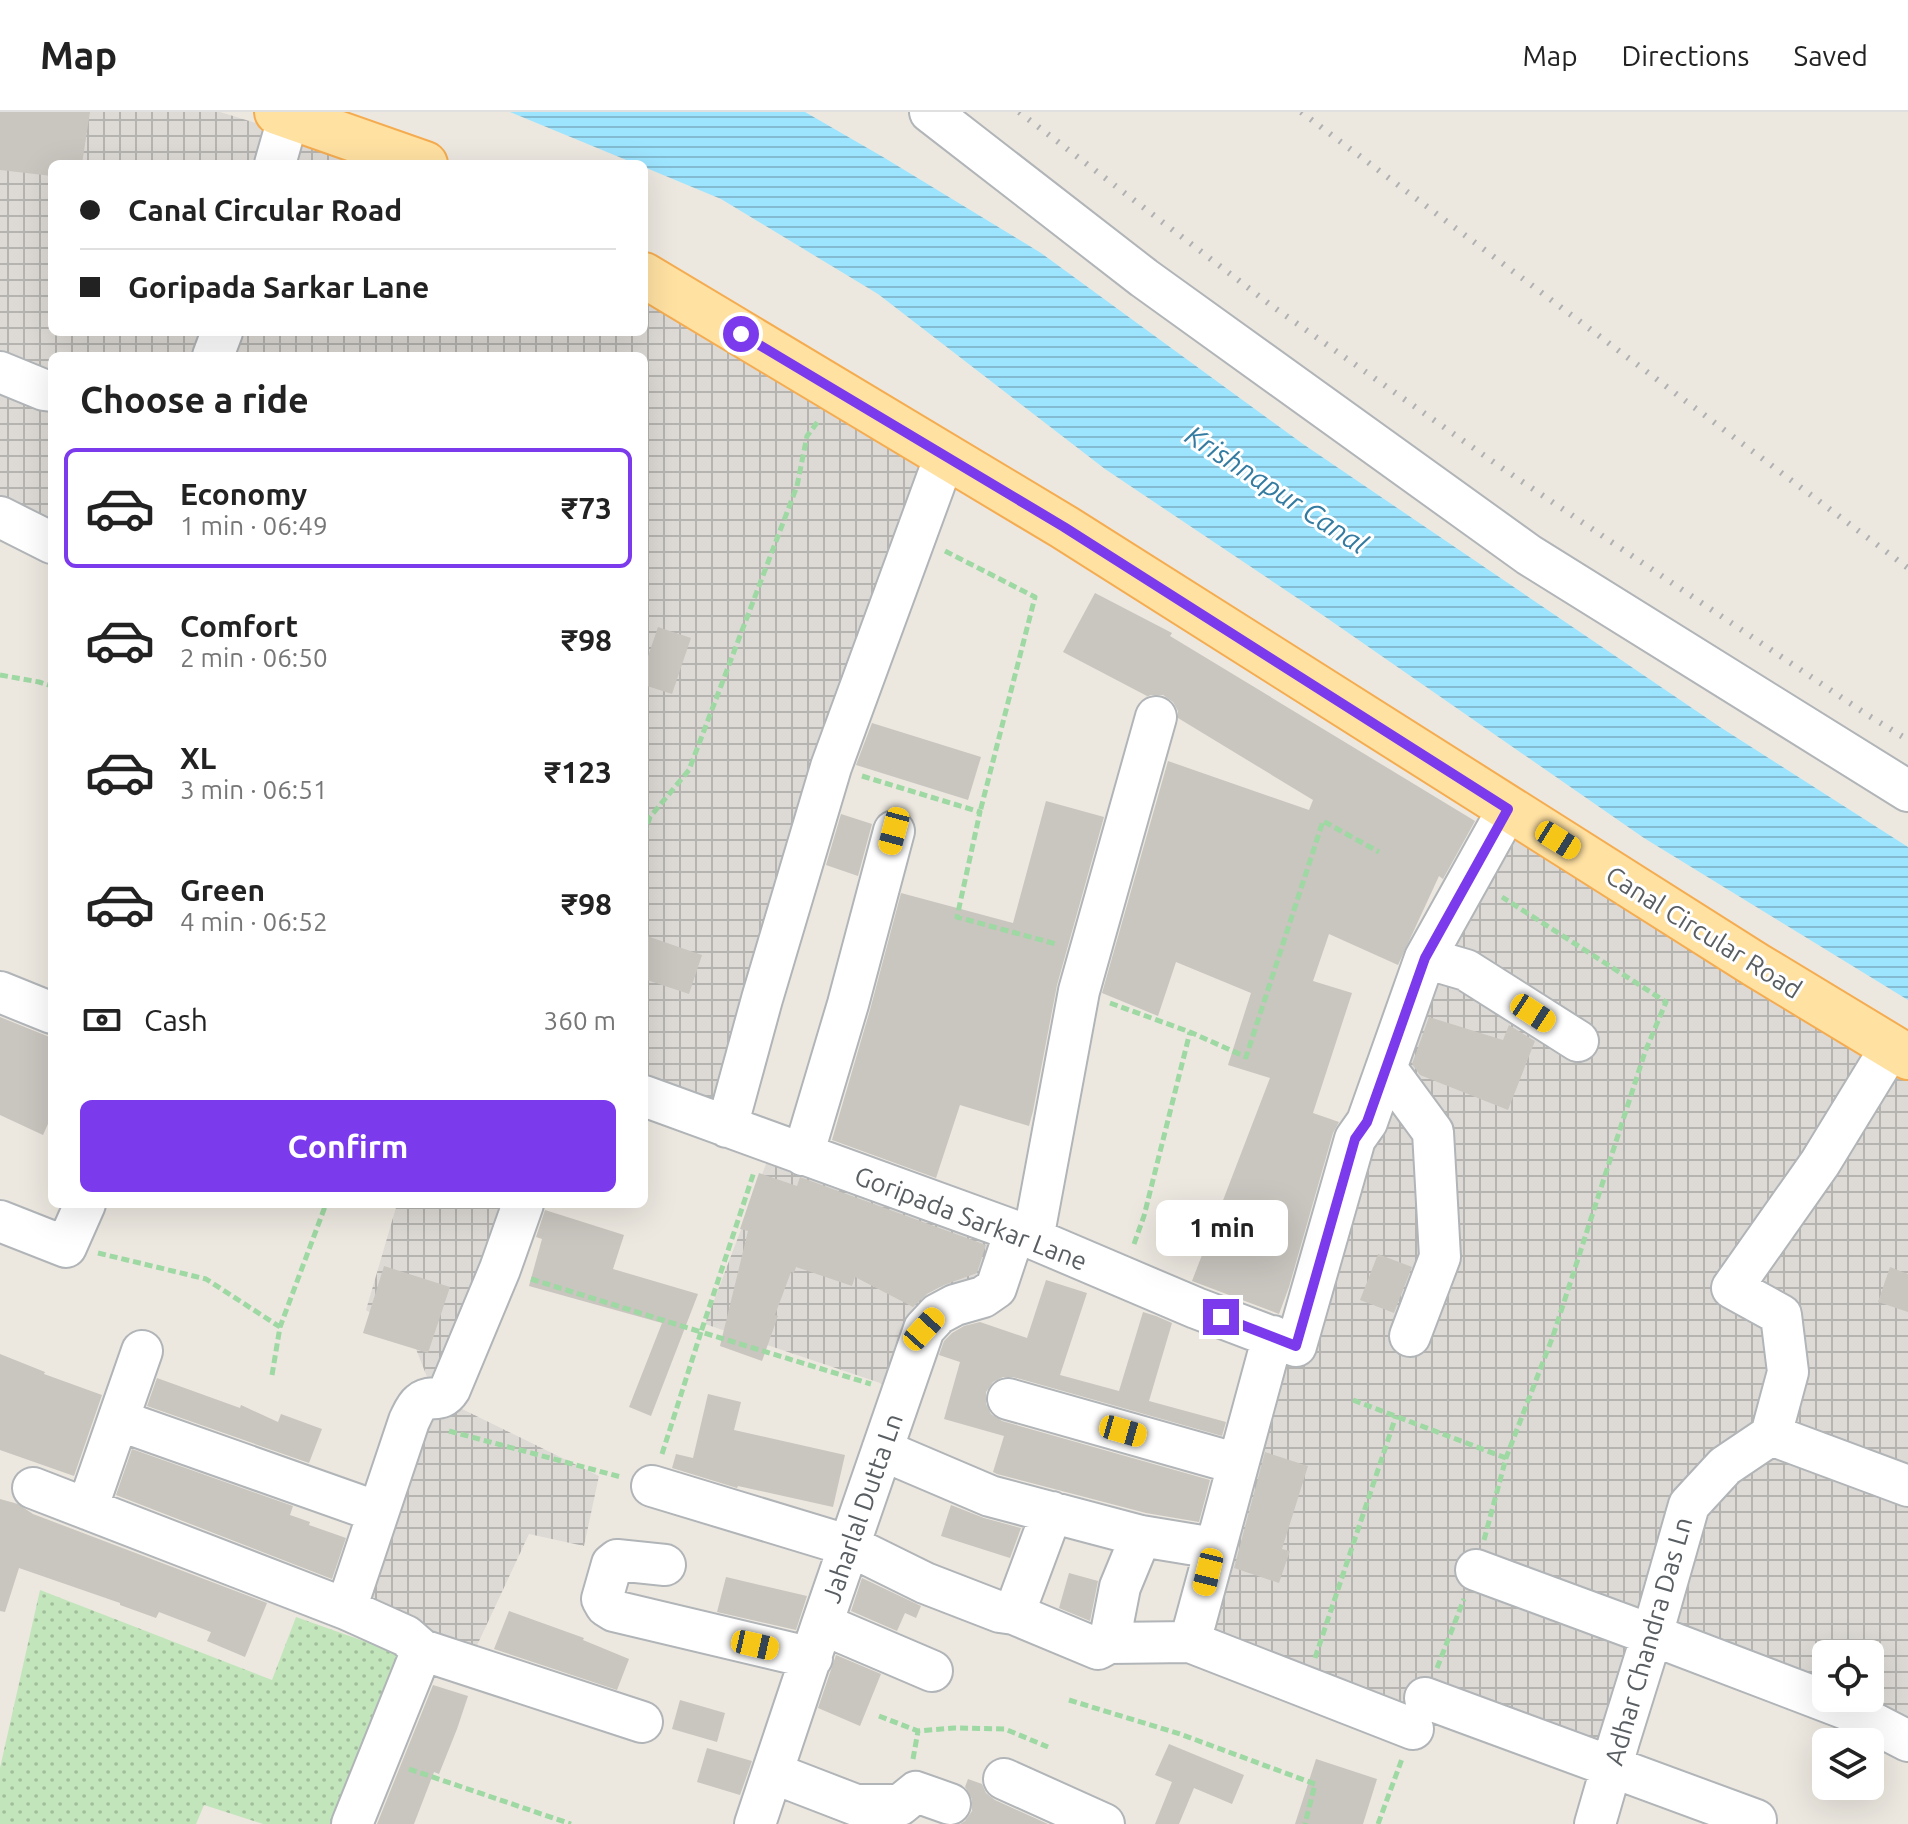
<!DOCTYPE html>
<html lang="en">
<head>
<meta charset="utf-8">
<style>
	:root { --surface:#fff; --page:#f6f6f6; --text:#222; --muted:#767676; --line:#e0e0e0; --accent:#7c3aed }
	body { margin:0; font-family:Ubuntu,sans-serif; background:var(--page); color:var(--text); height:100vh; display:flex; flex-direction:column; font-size:30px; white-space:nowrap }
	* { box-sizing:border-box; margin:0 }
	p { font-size:26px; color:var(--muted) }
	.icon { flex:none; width:44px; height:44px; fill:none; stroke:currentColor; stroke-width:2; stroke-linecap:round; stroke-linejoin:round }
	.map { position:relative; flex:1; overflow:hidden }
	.panel { position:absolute; left:48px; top:240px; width:600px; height:856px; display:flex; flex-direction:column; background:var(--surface); border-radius:12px; box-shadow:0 8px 32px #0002 }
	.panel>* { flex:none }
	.hud { position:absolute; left:48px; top:48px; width:600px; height:176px; border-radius:12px; box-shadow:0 8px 32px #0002; display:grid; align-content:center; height:176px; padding:0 32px; background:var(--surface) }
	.tools { position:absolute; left:1812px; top:1528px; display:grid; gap:16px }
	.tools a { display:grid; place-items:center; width:72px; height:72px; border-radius:12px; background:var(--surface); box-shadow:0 8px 32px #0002; font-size:40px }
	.end { position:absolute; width:36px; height:36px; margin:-18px; border:10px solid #7c3aed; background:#fff; box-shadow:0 0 0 4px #fff }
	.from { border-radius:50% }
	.bubble { position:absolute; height:56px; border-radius:12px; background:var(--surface); box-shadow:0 8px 32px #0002; font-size:26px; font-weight:600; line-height:56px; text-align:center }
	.car { position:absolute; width:24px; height:48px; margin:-24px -12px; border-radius:10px; box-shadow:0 0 6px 2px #0007; background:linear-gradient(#f5c518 24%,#345 0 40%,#f5c518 0 76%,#345 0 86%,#f5c518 0) }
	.hud b { display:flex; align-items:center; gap:28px; height:76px; font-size:30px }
	.hud b+b { border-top:2px solid var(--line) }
	.hud i { width:20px; height:20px; background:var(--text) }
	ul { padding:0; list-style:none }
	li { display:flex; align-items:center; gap:24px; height:120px; margin:0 16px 12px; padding:0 16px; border:4px solid transparent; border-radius:12px }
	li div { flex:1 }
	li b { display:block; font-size:30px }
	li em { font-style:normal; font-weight:600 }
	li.on { border-color:var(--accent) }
	li>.icon { width:72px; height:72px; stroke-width:1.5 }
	h2 { padding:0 32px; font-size:36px; line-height:96px }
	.pay { display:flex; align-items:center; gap:20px; height:88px; padding:0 32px; font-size:30px }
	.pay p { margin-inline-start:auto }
	.cta { display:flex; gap:16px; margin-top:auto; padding:16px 32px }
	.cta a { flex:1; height:92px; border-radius:12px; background:var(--accent); color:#fff; font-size:32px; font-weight:600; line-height:92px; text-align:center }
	header { display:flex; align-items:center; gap:48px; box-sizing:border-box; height:112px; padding:0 40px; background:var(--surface); border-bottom:2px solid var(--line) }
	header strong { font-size:38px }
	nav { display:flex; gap:44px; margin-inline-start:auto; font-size:28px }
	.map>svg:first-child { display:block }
</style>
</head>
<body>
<header>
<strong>Map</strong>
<nav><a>Map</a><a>Directions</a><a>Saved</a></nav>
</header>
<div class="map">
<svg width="1908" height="1712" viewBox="0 0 1908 1712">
	<defs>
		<pattern id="industrial-grid" width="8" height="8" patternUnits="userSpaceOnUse" patternTransform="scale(2)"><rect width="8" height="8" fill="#dddad5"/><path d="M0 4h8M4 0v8" fill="none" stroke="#b6b4b0"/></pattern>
		<pattern id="park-dots" width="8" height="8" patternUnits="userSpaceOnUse" patternTransform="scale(2)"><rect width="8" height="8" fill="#c2e5bb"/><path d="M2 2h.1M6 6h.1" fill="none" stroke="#a1bd9b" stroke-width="1.8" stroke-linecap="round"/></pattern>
		<pattern id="water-rules" width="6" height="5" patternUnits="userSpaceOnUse" patternTransform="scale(2)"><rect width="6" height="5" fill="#9de4ff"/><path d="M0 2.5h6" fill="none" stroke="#83bcd2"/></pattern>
	</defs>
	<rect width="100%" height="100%" fill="#ece8e0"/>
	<path fill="url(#industrial-grid)" d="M 0,0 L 220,0 L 272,16 L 260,52 L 52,52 L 52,220 L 208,220 L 200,244 L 52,244 L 52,262 L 0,249 Z
		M 296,23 L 381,52 L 287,52 Z
		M 644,180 L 931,350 L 715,1003 L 644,969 L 644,244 L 228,244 L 235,220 L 644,220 Z
		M 0,275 L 52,293 L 52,420 L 0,394 Z
		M 1508,708 L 1880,938 L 1723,1178 L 1775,1206 L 1765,1320 L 1715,1347 L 1605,1645 L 1410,1602 L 1200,1525 L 1351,1029 Z
		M 1892,952 L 1908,962 L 1908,1618 L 1845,1586 L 1870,1586 L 1870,1542 L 1826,1542 L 1826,1579 L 1665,1518 L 1699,1400 L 1800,1258 L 1750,1169 Z
		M 771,1039 L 998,1121 L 979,1179 L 930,1174 L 892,1275 L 705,1212 Z
		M 397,1092 L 515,1092 L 446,1265 L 429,1270 L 412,1227 L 366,1198 Z
		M 456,1294 L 599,1364 L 584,1434 L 529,1422 L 473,1542 L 354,1489 L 420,1299 Z"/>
	<path fill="url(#park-dots)" d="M 40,1478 L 272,1568 L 296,1505 L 406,1544 L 343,1712 L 263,1712 L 204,1693 L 196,1712 L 0,1712 L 0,1656 Z"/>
	<path fill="url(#water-rules)" d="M 510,0 L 805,0 L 883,45 L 1041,141 L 1303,332 L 1720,615 L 1908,735 L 1908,888 L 1644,726 L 1324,504 L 1105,357 L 878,182 L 721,87 L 644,55 L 644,52 L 636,52 Z"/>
	<path fill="#c9c5bf" d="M 0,0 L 90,0 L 82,52 L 52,52 L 52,64 L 0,58 Z
		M 1095,481 L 1172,521 L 1170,524 L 1475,709 L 1443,767 L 1439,764 L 1398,853 L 1329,822 L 1313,869 L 1352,881 L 1313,1001 L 1339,1010 L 1333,1021 L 1289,1175 L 1279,1202 L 1192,1169 L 1270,966 L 1228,953 L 1251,881 L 1176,850 L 1158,904 L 1102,881 L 1168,649 L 1309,698 L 1313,688 L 1178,606 L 1178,599 L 1173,590 L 1163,583 L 1151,583 L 1146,585 L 1147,584 L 1063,540 Z
		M 658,515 L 691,526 L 672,582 L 644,573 L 644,556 Z
		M 872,611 L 981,645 L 968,688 L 856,653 Z
		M 1046,689 L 1104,705 L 1057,873 L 1033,999 L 1029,1014 L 960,993 L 936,1066 L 832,1028 L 870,898 L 901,781 L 1013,811 Z
		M 841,702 L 872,712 L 858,764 L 826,753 Z
		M 644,823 L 702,843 L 689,882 L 644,867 Z
		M 0,905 L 52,926 L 52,1003 L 43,1023 L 0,1003 Z
		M 1429,905 L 1503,928 L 1509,913 L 1535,929 L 1508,998 L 1420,963 L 1412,952 Z
		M 759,1061 L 797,1074 L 800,1065 L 986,1133 L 977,1161 L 944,1173 L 927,1182 L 913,1195 L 855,1165 L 852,1174 L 796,1155 L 794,1161 L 791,1160 L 775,1203 L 778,1204 L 762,1249 L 720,1234 L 748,1119 L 740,1117 Z
		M 545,1098 L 624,1123 L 613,1157 L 698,1182 L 651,1304 L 629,1295 L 662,1211 L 529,1174 L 542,1127 L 536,1125 Z
		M 1378,1142 L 1412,1155 L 1394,1201 L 1360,1188 Z
		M 384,1154 L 450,1175 L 428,1241 L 363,1221 Z
		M 1890,1155 L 1908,1162 L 1908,1200 L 1878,1190 Z
		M 1046,1168 L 1087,1181 L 1060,1263 L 1119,1279 L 1143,1200 L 1156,1204 L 1172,1211 L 1149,1289 L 1226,1310 L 1222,1324 L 1013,1265 L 1003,1265 L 993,1270 L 986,1280 L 986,1292 L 991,1302 L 1002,1309 L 1210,1368 L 1199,1410 L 1146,1401 L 997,1362 L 993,1360 L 1004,1324 L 944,1307 L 960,1250 L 939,1243 L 944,1229 L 952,1221 L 964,1214 L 980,1210 L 1027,1226 Z
		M 0,1242 L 45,1260 L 44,1262 L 102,1283 L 74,1364 L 0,1338 Z
		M 157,1266 L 240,1296 L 241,1293 L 278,1310 L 281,1302 L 322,1317 L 309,1351 L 147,1294 Z
		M 708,1282 L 741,1290 L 734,1318 L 845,1343 L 833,1395 L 738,1374 L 737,1376 L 672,1356 L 676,1342 L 693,1346 Z
		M 132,1337 L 293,1394 L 290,1403 L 310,1410 L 309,1413 L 346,1426 L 332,1467 L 116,1383 Z
		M 1265,1340 L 1308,1354 L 1282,1437 L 1290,1439 L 1279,1471 L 1234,1456 Z
		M 0,1387 L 18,1392 L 33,1402 L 267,1491 L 245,1545 L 207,1529 L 211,1520 L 159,1500 L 156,1506 L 120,1493 L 120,1491 L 19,1456 L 5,1500 L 0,1499 Z
		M 951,1393 L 984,1406 L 1021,1416 L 1010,1446 L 941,1424 Z
		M 1069,1461 L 1098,1469 L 1090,1509 L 1059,1496 Z
		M 726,1465 L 807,1484 L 796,1518 L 717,1500 Z
		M 862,1466 L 921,1494 L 916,1506 L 905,1501 L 897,1519 L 851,1499 Z
		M 509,1499 L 584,1526 L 583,1528 L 629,1547 L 617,1578 L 494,1537 Z
		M 836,1543 L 881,1562 L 860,1614 L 818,1596 Z
		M 433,1573 L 468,1584 L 457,1617 L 439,1662 L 434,1660 L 414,1712 L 377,1712 Z
		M 680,1588 L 725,1601 L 717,1630 L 672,1617 Z
		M 1169,1632 L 1244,1663 L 1232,1692 L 1194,1676 L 1179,1712 L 1155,1712 L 1172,1670 L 1155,1663 Z
		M 707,1636 L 752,1649 L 740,1683 L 697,1670 Z
		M 1316,1647 L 1377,1667 L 1363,1712 L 1295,1712 Z
		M 968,1667 L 982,1672 L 986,1681 L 995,1688 L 1048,1712 L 960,1712 L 965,1709 L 972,1699 L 972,1687 L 965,1675 Z"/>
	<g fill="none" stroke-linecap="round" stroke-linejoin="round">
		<defs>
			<path id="minor" d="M 930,0 L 1144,166 L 1529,443 L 1908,679
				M 275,52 L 289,3
				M 213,244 L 222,220
				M 0,260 L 44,278 L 52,279
				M 0,405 L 52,431
				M 1425,846 L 1466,858 L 1578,929
				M 0,880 L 52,901
				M 1386,956 L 1433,1020 L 1440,1145 L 1410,1224
				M 644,984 L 1015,1119 L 1196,1196 L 1296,1234 L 1355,1027 L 1367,1010 L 1425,846 L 1508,697
				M 727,1015 L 762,887 L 831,655 L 945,344
				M 803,1043 L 848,892 L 894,719
				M 0,1109 L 66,1135 L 85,1092
				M 1033,1127 L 1079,879 L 1156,605
				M 1008,1287 L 1238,1352
				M 118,1308 L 378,1400
				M 1771,1323 L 1908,1374
				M 882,1338 L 990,1384 L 1141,1424 L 1214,1436
				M 652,1374 L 850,1434 L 925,1471 L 1000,1500 L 1014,1502 L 1098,1537 L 1109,1531 L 1190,1530 L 1413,1617
				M 33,1376 L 346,1497 L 406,1524 L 422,1538 L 642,1610
				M 87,1397 L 142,1239
				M 665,1453 L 617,1448 L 612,1452 L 602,1487 L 606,1494 L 614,1499 L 812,1546
				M 1476,1458 L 1652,1523 L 1846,1597 L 1908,1629
				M 346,1497 L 409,1309 C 412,1303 415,1295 420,1291 C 431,1281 440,1293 450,1277 L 500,1157 L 523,1092
				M 1014,1502 L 1052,1400
				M 822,1512 L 932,1559
				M 1190,1530 L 1273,1224
				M 1109,1531 L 1120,1475 L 1141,1424
				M 1425,1586 L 1756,1708
				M 773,1661 L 856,1693 L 900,1693 L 916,1680 L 950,1692
				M 1004,1667 L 1104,1712
				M 352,1712 L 422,1538
				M 755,1712 L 822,1512 L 924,1217 L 938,1202 L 955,1193 L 983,1185 L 996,1176 L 1015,1119
				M 1595,1712 L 1619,1629 L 1652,1523 L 1689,1393 L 1725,1354 L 1771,1323 L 1788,1260 L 1781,1203 L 1732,1176 L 1820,1051 L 1891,935"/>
			<path id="major" d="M 277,0 L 425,52
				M 644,163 L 1064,415 L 1756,853 L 1908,945"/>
		</defs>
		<use href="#minor" stroke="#b1b5b8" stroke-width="44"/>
		<use href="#major" stroke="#f5ac50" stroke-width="48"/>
		<path stroke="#9ed8a3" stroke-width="5" stroke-dasharray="8 4" stroke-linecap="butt" d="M 945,439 L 1035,485 L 980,700
			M 0,563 L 39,570 L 52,574
			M 862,664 L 980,700 L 957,805 L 1056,832
			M 644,723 L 650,705 L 689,658 L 797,374 L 807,324 L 819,308
			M 1110,891 L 1190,920 L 1246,945 L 1323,709 L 1379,740
			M 1134,1132 L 1144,1104 L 1190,920
			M 98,1141 L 206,1167 L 280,1215
			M 531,1167 L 701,1220 L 754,1060
			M 272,1263 L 280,1215 L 326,1092
			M 1353,1288 L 1506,1346
			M 449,1319 L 621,1365
			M 662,1342 L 701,1220 L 871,1272
			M 1484,1428 L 1506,1346 L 1553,1224 L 1645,940 L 1666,890 L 1502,785
			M 1315,1546 L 1396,1304
			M 1437,1556 L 1464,1487
			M 1069,1588 L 1180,1622 L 1315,1672 L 1305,1712
			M 879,1604 L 918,1619 L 954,1616 L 1005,1617 L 1048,1635
			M 913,1647 L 918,1619
			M 409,1657 L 571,1712
			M 1378,1712 L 1402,1647"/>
		<use href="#minor" stroke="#fff" stroke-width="40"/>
		<use href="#major" stroke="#ffe1a2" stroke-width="44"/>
		<path stroke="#b0b1b2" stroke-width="6" stroke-dasharray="2 10" stroke-linecap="butt" d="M 1019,0 L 1272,194 L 1502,356 L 1866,602 L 1908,628
			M 1301,0 L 1908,456"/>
	</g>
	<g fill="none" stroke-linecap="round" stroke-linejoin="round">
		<path stroke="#7c3aed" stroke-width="10" d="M 741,222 L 1064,415 L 1508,697 L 1425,846 L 1367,1010 L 1355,1027 L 1296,1234 L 1221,1205"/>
	</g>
	<g text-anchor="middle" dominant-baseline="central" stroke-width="6" stroke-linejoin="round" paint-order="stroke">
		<g font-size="26" fill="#595e62" stroke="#fff">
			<text transform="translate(1704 820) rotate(32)">Canal Circular Road</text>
			<text transform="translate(971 1106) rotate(21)">Goripada Sarkar Lane</text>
			<text transform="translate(862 1396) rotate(-71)">Jaharlal Dutta Ln</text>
			<text transform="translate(1648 1529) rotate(-74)">Adhar Chandra Das Ln</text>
		</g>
		<g font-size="28" font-style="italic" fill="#347ba1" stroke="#fff">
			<text transform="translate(1277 377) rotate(33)">Krishnapur Canal</text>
		</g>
	</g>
</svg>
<div class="tools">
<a><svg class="icon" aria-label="locate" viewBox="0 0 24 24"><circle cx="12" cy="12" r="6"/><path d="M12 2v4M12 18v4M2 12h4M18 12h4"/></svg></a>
<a><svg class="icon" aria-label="layers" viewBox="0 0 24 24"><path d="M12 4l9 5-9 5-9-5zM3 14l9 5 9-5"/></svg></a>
</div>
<i class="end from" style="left:741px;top:222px"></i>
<i class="end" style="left:1221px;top:1205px"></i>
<div class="bubble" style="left:1156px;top:1088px;width:132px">1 min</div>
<i class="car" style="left:894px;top:719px;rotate:195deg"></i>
<i class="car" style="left:1558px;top:728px;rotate:122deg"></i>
<i class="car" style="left:1533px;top:901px;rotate:123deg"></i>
<i class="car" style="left:924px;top:1217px;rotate:42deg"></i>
<i class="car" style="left:1123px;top:1319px;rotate:106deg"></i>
<i class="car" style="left:1208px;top:1460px;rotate:194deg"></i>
<i class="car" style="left:755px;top:1533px;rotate:103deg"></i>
<div class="hud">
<b><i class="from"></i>Canal Circular Road</b>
<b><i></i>Goripada Sarkar Lane</b>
</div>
<section class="panel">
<h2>Choose a ride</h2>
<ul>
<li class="on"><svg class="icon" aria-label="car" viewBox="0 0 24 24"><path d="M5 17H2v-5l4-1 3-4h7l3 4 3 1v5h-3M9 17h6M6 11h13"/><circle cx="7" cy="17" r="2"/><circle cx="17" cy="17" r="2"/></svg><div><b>Economy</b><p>1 min · 06:49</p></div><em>₹73</em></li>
<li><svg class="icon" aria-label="car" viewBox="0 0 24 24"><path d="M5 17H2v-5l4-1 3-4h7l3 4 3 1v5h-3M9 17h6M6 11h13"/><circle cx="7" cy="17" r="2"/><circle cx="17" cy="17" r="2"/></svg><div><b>Comfort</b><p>2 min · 06:50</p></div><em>₹98</em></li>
<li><svg class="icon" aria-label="car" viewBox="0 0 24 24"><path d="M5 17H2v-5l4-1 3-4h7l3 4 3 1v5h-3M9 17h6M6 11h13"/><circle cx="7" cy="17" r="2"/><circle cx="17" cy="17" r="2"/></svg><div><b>XL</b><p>3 min · 06:51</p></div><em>₹123</em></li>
<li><svg class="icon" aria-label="car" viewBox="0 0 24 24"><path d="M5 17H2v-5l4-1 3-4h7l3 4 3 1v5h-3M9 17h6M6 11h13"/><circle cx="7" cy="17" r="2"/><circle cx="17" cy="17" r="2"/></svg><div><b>Green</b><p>4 min · 06:52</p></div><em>₹98</em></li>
</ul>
<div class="pay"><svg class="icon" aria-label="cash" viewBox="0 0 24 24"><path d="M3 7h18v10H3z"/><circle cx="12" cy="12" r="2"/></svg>Cash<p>360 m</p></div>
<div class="cta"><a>Confirm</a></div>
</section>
</div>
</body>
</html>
